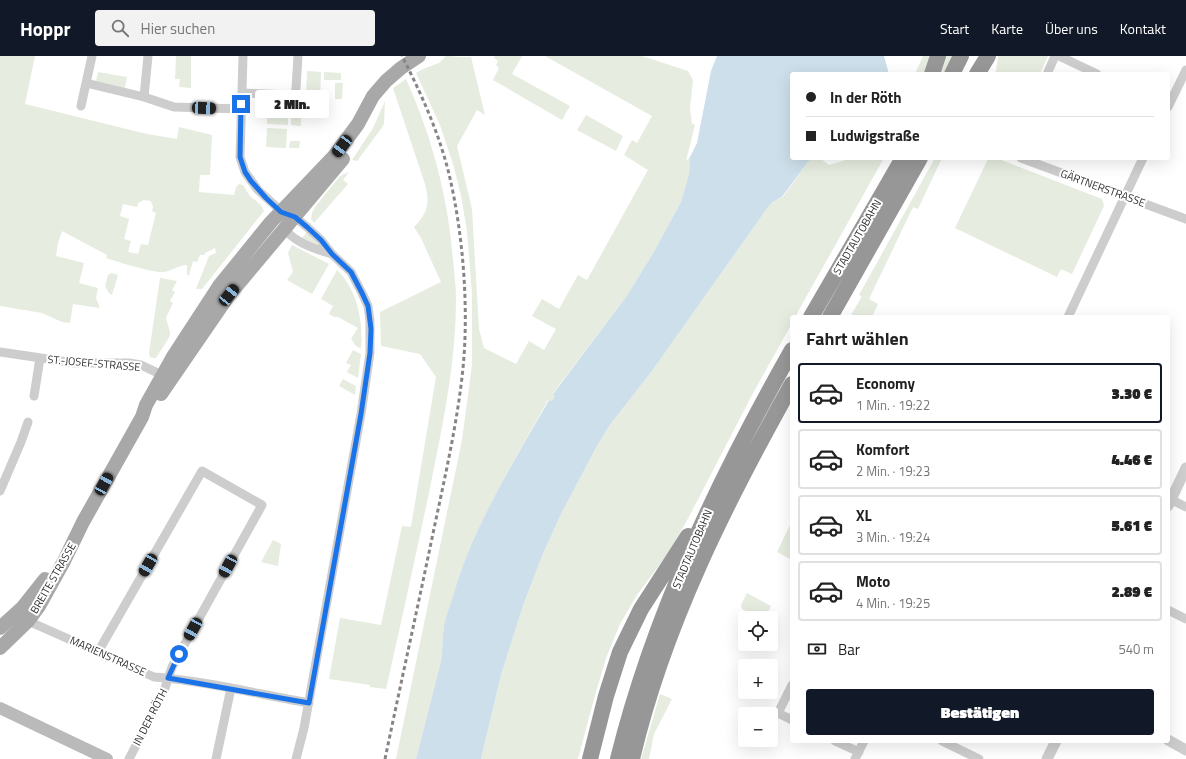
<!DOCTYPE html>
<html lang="de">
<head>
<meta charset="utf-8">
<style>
	:root { --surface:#fff; --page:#f2f2f2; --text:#222; --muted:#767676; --line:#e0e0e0; --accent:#111827 }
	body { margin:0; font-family:"Titillium Web",sans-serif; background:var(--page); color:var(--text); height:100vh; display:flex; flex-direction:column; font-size:15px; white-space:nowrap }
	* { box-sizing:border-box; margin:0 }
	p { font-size:13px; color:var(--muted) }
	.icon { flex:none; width:22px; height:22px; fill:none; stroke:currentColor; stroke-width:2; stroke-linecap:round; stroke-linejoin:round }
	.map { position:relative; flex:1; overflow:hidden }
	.details { position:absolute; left:790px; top:259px; width:380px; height:428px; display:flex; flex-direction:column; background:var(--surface); border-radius:4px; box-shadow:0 4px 16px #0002 }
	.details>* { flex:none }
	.top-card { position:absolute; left:790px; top:16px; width:380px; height:88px; border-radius:4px; box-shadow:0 4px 16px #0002; display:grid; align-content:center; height:88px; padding:0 16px; background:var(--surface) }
	.fabs { position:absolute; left:738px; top:555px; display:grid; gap:8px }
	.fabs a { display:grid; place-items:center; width:40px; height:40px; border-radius:4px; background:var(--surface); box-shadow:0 4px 16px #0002; font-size:20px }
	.end { position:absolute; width:18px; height:18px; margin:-9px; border:5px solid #1a73e8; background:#fff; box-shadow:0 0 0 2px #fff }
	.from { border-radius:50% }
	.bubble { position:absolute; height:28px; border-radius:4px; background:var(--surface); box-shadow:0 4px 16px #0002; font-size:13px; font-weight:800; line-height:28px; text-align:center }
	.car { position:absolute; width:12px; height:24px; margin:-12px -6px; border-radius:5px; box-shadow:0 0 3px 1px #0007; background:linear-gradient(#222 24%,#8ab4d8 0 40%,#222 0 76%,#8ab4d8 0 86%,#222 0) }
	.top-card b { display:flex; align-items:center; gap:14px; height:38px; font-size:15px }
	.top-card b+b { border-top:1px solid var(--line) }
	.top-card i { width:10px; height:10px; background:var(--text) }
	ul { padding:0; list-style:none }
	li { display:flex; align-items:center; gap:12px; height:60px; margin:0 8px 6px; padding:0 8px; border:2px solid var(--line); border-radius:4px }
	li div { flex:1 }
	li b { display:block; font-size:15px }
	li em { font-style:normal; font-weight:800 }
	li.on { border-color:var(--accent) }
	li>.icon { width:36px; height:36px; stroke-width:1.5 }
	h2 { padding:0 16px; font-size:18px; line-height:48px }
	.pay { display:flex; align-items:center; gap:10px; height:44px; padding:0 16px; font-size:15px }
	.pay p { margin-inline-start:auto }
	.primary-button { display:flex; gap:8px; margin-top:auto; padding:8px 16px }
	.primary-button a { flex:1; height:46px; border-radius:4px; background:var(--accent); color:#fff; font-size:16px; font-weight:800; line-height:46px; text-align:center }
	header { display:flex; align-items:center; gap:24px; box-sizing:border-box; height:56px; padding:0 20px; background:var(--accent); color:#fff }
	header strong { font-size:19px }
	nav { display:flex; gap:22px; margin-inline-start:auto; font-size:14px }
	.search { width:280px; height:36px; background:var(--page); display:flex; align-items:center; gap:10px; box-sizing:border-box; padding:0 14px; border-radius:4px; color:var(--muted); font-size:15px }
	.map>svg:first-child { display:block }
</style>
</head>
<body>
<header>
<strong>Hoppr</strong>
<div class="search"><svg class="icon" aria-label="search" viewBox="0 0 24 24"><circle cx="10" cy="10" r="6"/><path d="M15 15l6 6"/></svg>Hier suchen</div>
<nav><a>Start</a><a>Karte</a><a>Über uns</a><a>Kontakt</a></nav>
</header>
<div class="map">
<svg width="1186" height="703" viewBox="0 0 1186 703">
	<rect width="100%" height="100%" fill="#fff"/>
	<path fill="#e6ecdf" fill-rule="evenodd" d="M 0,0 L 35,0 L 25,48 L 147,78 L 177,83 L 179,71 L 212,79 L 210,119 L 200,119 L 199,136 L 234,139 L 236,131 L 239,128 L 243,129 L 250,140 L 261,149 L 264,155 L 202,233 L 196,233 L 209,200 L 216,197 L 215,192 L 205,197 L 204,199 L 200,199 L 197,206 L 193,205 L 189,219 L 187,219 L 187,209 C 179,209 172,215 163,216 C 152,217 119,206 106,202 L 107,199 L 62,175 L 58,187 L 56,200 L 84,207 L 79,227 L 98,232 L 96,242 L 100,252 L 73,248 L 70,267 L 62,266 L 42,257 L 0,250 ZM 144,144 L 151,145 L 153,151 L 152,155 L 156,157 L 148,189 L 141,188 L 138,198 L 128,196 L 131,185 L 124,183 L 129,163 L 120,160 L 123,148 L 137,151 L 138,147 Z
		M 176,0 L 191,0 L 191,32 L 179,31 L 180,23 L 175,23 Z
		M 446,0 C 455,0 463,2 471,1 L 485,59 L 477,54 L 457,90 L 472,153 L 479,273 L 484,292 L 516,308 L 529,285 L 544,294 L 556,273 L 532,260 L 542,243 L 559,253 L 578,219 L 587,224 L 648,114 L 624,99 L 632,84 L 637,87 L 652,60 L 545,0 L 642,0 L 688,15 L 693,24 L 690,52 L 692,68 L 695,69 L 686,105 L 690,101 L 689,118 L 681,146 L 652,199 L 626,241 L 553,337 L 555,340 L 552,345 L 548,344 C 513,407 473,471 453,540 C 450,550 446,560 444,569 C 442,581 443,593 441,605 L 416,703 L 396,703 L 462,384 L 472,309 L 472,237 L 467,175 L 461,140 L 454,111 L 440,69 L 416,17 L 423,13 L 439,7 Z
		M 495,0 L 522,0 L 512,18 L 570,50 L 562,64 L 493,24 L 499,12 L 496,9 L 498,5 L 494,2 Z
		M 923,0 L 930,0 L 924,18 L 915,18 Z
		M 946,0 L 953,0 L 943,18 L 940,18 Z
		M 998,0 L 1048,0 L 1040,18 L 993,18 L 996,15 Z
		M 307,15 L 321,16 L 320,42 L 306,42 Z
		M 98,16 L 127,21 L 125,32 L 96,25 Z
		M 324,16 L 341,17 L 341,24 L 324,24 Z
		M 406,23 C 432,81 448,141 453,204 C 454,216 456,229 456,242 C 456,309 442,372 429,437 C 415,502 401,568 386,633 L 370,631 L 370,629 L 329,623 L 340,562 L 381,569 L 402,470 L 411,471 L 436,321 L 420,298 L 381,290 L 380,256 L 441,226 L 421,182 L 414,171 C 428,156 430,148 425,128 L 393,32 Z
		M 335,27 L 343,27 L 342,43 L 335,43 Z
		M 385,45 L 384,68 L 381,73 L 357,105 L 352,104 L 373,72 Z
		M 586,59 L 623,80 L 616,95 L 577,74 Z
		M 267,61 L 288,62 L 288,69 L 267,68 Z
		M 291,62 L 301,62 L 301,70 L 291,69 Z
		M 267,72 L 287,73 L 286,92 L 266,91 Z
		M 290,85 L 300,85 L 299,92 L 289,92 Z
		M 812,102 L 820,102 L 829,109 L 852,102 L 884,102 L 795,261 L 792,261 L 792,267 L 752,339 L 693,453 L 672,492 L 637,539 L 620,568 L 606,602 L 594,643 L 578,703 L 481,703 L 501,619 L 524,547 L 542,500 L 562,456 L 597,390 L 609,370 L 652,315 L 768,151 L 773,146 L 783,141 L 807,107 Z
		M 935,102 L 942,102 L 918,153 L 913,151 L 869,243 L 878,248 L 872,261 L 850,261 L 862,240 L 859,239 Z
		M 985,102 L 996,102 L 1102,143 L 1104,150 L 1072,218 L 1061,213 L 1057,221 L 955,172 L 988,103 Z
		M 349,116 L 343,124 L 348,128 L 314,167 L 311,163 L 312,157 L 315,151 L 340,120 Z
		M 307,176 L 322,192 L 302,182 Z
		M 292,189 L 329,208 L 312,238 L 287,224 L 293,216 L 288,197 Z
		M 337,214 C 358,235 363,264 361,293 L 355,289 L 353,285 L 351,283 L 358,272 L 338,261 L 334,261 L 329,258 L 333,250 L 321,243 Z
		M 111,217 L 118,219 L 112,239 L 109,237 L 105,230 L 108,219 Z
		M 160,222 L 177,225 L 172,234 L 175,236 L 170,245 L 173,247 L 166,262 L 170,276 L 170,280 L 156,302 L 153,302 L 150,301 L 149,297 Z
		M 353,294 L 361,298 L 358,322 L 347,316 L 351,309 L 346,307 Z
		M 343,323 L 356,330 L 355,339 L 339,330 Z
		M 792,465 L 792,504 L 777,496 Z
		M 273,484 L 281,488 L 278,510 L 261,506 Z
		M 747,537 L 771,550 L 765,562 L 759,562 L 742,553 L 741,549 Z
		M 660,638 L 672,643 L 654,678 L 649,703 L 641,703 Z"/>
	<path fill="#cddfea" d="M 717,0 L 884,0 L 889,18 L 792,18 L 792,102 L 812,102 L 807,107 L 782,141 L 773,146 L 768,151 L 652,315 L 609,370 L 597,390 L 562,456 L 542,500 L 524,547 L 501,619 L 481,703 L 416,703 L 441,605 C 443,593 442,581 444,569 C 446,559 450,550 453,540 C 473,470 513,407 549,344 L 552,345 L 555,340 L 553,338 L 626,241 L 652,199 L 681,146 L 689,118 L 690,101 L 697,87 L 711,15 Z"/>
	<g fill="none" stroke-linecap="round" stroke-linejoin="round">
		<path stroke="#cdcdcd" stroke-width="9" d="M 243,0 L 240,101 L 245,116 L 258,134 L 281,155 L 295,161 L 307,171 L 321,184 L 332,198 L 351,216 L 362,237 L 368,250 L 370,265 L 370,297 L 361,358 L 304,672 L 296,703
			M 1059,0 L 1097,18
			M 1047,18 L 1055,0
			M 86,27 L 144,41 L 174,51 L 241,53
			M 242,37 L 289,39 L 295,38 L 296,32 L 298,0
			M 144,41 L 148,0
			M 81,50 L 92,0
			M 1168,51 L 1186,14
			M 1021,102 L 1186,163
			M 284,169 C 288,185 318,194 332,198
			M 1068,261 L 1143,102
			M 0,296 L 75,307 L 129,307 L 141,309 L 162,319
			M 34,340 L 40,302
			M 0,435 L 21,386 L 28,366
			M 1168,442 L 1186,451
			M 1168,554 L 1186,563
			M 28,565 L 154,621 C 206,625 257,638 309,647
			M 98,596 L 202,415 L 262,449 L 172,611 L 164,635 L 129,703
			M 792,629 L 778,657 L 792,664
			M 835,685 L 859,696
			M 942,685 L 979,703
			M 216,703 L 231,632
			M 855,703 L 864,685"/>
		<path stroke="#cdcdcd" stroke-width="11" d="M 1168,450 L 1186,412
			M 1168,684 L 1186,694
			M 1047,703 L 1056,685"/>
		<path stroke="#bababa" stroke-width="12" d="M 0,652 L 107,703"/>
		<path stroke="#a8a8a8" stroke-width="14" d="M 161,338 L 229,239 L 343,103
			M 0,572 L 22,552 L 45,523
			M 0,592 L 28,565 L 39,550 L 64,505 L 83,466 L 142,361 L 146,349 L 174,299 L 219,230 L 271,166 L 335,99 L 358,68 L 373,40 L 386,25 L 401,12 L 419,0"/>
		<path stroke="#979797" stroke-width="16" d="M 932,18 L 938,0
			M 952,18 L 961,0
			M 977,18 L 988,0
			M 811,261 L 903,102
			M 830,261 L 920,102
			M 590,703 L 606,640 L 620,596 L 641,553 L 688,480
			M 618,703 C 654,558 719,423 792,294
			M 632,703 C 663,570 726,446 792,328"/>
		<path stroke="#858585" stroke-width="3" stroke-dasharray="4 3" stroke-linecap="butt" d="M 385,703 C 400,631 416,559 431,487 C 443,429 457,371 463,312 C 469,251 463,177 449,118 C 439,77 421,37 402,0"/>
	</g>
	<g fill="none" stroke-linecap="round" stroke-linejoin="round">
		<path stroke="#1a73e8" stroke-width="5" d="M 179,598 L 168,622 L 309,647 L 361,358 L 370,297 L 371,273 L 370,265 L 368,250 L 362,237 L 351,216 L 332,198 L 321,184 L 307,171 L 295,161 L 281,156 L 266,142 L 251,125 L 245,116 L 240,101 L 241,48"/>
	</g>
	<g text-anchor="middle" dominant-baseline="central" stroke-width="4" stroke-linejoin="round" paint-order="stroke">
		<g font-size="11" fill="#303030" stroke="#fff">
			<text transform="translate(1103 132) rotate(20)">GÄRTNERSTRASSE</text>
			<text transform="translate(857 181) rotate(-60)">STADTAUTOBAHN</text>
			<text transform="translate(94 307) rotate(5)">ST.-JOSEF-STRASSE</text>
			<text transform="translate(692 493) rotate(-67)">STADTAUTOBAHN</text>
			<text transform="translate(53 522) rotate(-60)">BREITE STRASSE</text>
			<text transform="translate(108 600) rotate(24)">MARIENSTRASSE</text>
			<text transform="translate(150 661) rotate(-63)">IN DER RÖTH</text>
		</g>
	</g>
</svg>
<div class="fabs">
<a><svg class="icon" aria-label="locate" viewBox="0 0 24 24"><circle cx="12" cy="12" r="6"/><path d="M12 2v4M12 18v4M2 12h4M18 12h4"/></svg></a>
<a>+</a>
<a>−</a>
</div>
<i class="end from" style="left:179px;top:598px"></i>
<i class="end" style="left:241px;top:48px"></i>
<div class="bubble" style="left:255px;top:34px;width:74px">2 Min.</div>
<i class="car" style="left:204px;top:52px;rotate:92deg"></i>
<i class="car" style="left:342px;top:90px;rotate:217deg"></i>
<i class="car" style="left:229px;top:239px;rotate:39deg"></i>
<i class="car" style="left:104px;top:428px;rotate:29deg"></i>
<i class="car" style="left:148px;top:509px;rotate:210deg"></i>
<i class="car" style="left:228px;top:510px;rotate:209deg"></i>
<i class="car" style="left:193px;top:573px;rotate:209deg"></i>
<div class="top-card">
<b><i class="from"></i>In der Röth</b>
<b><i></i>Ludwigstraße</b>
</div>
<section class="details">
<h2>Fahrt wählen</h2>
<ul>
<li class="on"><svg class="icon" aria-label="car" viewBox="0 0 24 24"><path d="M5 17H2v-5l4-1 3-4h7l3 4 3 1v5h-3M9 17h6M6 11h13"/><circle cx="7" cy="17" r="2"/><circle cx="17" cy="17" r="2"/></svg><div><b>Economy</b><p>1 Min. · 19:22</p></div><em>3.30 €</em></li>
<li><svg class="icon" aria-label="car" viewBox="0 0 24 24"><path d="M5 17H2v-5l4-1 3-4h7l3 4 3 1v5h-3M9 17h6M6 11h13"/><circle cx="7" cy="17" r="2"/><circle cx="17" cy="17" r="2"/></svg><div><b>Komfort</b><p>2 Min. · 19:23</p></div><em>4.46 €</em></li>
<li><svg class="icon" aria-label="car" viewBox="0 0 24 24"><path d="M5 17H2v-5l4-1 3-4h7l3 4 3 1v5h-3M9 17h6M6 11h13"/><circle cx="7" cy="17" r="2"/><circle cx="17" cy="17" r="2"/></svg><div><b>XL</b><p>3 Min. · 19:24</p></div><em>5.61 €</em></li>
<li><svg class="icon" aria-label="car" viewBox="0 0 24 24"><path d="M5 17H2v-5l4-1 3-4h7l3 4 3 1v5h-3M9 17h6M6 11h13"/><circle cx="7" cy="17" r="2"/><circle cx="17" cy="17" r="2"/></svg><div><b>Moto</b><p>4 Min. · 19:25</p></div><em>2.89 €</em></li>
</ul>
<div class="pay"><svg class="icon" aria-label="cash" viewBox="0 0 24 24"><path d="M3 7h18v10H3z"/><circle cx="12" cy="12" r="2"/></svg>Bar<p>540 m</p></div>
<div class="primary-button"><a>Bestätigen</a></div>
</section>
</div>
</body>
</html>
